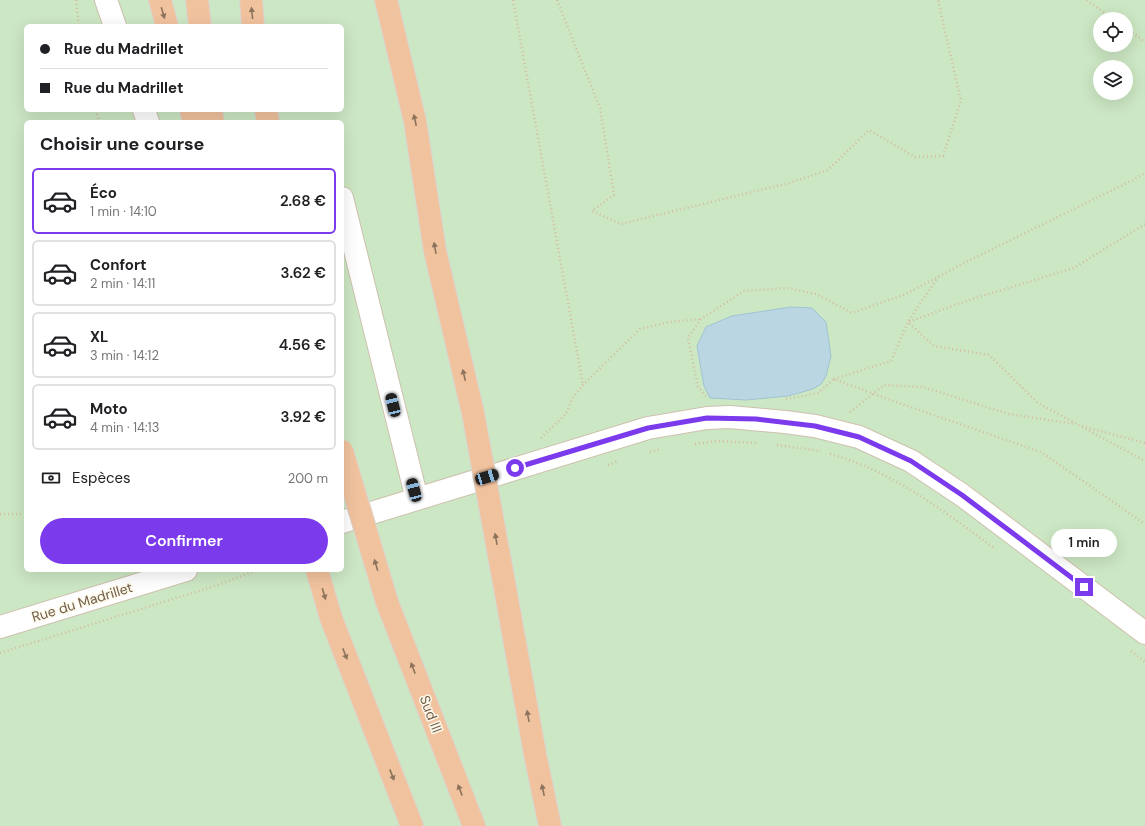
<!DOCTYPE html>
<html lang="fr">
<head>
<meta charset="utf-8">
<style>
	:root { --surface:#fff; --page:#f6f6f6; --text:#202124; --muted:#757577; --line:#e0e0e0; --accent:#7c3aed }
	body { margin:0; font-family:"DM Sans",sans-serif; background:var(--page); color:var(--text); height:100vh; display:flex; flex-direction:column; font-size:15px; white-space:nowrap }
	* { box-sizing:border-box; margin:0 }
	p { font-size:13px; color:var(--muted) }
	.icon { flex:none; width:22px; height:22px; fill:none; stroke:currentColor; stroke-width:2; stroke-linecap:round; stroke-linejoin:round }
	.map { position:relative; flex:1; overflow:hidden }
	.side { position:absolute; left:24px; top:120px; width:320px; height:452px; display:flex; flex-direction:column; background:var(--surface); border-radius:6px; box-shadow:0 4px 16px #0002 }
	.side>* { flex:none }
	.top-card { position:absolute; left:24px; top:24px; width:320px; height:88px; border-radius:6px; box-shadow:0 4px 16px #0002; display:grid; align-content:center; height:88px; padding:0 16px; background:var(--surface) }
	.controls { position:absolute; left:1093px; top:12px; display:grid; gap:8px }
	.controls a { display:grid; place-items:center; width:40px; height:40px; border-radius:50%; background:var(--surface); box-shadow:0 4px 16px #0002; font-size:20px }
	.end { position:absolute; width:18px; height:18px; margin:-9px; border:5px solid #7c3aed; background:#fff; box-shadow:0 0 0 2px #fff }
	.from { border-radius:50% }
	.bubble { position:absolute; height:28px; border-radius:14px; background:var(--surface); box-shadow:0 4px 16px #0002; font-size:13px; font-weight:600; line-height:28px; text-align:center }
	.car { position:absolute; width:12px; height:24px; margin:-12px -6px; border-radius:5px; box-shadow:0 0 3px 1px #0007; background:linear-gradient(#222 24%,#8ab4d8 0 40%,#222 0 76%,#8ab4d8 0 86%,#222 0) }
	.top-card b { display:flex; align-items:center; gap:14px; height:38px; font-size:15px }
	.top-card b+b { border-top:1px solid var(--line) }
	.top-card i { width:10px; height:10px; background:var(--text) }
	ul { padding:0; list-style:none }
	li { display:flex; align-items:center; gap:12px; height:66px; margin:0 8px 6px; padding:0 8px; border:2px solid var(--line); border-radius:6px }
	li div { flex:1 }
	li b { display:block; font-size:15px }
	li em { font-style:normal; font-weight:600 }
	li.on { border-color:var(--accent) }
	li>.icon { width:36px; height:36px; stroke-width:1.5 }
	h2 { padding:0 16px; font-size:18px; line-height:48px }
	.pay { display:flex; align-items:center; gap:10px; height:44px; padding:0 16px; font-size:15px }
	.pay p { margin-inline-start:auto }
	.action { display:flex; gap:8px; margin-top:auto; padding:8px 16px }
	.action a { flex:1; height:46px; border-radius:24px; background:var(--accent); color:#fff; font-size:16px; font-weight:600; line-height:46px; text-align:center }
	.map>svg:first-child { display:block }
</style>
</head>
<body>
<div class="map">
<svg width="1145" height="826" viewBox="0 0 1145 826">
	<rect width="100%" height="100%" fill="#fbf6e4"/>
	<path fill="#cce7c3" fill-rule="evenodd" d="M 0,0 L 1145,0 L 1145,826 L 0,826 ZM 1100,19 L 1126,19 L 1126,45 L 1100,45 ZM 26,26 L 342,26 L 342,110 L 26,110 ZM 1100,67 L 1126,67 L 1126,93 L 1100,93 ZM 26,122 L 342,122 L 342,570 L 26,570 Z"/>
	<path fill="#bad6e3" stroke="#a0c3d4" d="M 791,307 L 812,308 L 826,322 L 831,356 L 826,376 L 821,384 L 813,389 L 788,396 L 746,400 L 710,398 L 704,386 L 697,346 L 706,327 L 732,316 Z"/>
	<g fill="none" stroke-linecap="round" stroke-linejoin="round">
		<defs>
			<path id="minor" d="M 106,0 L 115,26
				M 144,110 L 148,122
				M 342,198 L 417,499
				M 342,522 L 648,428 L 707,418 L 730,417 L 785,422 L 815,426 L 859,437 L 911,461 L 962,495 L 1145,633
				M 0,627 L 186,570"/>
			<path id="highway" d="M 160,0 L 167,26
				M 197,0 L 200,26
				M 251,0 L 253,26
				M 386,0 L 415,121 L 435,251 L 473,413
				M 191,110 L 194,122
				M 211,110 L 213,122
				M 266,110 L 268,122
				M 317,570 L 331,618 L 412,826
				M 503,577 L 535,754 L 550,826
				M 387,602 L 474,826"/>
		</defs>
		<use href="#minor" stroke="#cec1ae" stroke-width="24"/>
		<use href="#highway" stroke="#dad5d0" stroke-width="24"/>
		<path stroke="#d3bda0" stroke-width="2.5" stroke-dasharray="1 3" stroke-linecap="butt" d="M 76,0 L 79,26
			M 513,0 L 583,385
			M 557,0 L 600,108 L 614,195 L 592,211 L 621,224 L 789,183 L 828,170 L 869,130 L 915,157 L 943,156 L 961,101 L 938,0
			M 1087,0 L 1113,19
			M 1126,28 L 1145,42
			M 96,110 L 99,122
			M 1145,224 L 1074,268 L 972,299 L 908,322 L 934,346 L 989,355 L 1038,403 L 1145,461
			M 834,379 L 891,361 L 908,322 L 938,277
			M 706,396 L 698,387 L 688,338 L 701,319 L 744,291 L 787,288 L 816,294 L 852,313 L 906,294 L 964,263 L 1133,180 L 1145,173
			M 786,399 L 818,393 L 834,379 L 893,401 L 1041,452 L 1145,524
			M 850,412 L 884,385 L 923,387 L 1009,414 L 1075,424
			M 1082,426 L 1145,443
			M 541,438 L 566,414 L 572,399 L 583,385 L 640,329 L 670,322 L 701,319
			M 695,444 L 716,441 L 758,443
			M 777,445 L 821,451
			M 650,452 L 661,449
			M 830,454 C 893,471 943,511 994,548
			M 608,465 L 618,461
			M 0,514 L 26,514
			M 1131,651 L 1145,662
			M 0,653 L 221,584 L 257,570"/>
		<use href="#minor" stroke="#fff" stroke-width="22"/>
		<use href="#highway" stroke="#f1c29e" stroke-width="22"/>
		<defs>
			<path id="highway-bridge" d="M 473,413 L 503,577
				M 342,451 L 387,602"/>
		</defs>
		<use href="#highway-bridge" stroke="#dad5d0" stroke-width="24" stroke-linecap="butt"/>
		<use href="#highway-bridge" stroke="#f1c29e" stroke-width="22"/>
	</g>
	<defs><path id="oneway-solid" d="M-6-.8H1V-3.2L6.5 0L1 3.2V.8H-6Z"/></defs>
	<g fill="#8b735c">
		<use href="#oneway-solid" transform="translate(163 13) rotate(74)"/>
		<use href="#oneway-solid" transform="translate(252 13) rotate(-96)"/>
		<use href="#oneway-solid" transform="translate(415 120) rotate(-102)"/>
		<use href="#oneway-solid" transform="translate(435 248) rotate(-100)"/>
		<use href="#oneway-solid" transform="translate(464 375) rotate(-103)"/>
		<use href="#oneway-solid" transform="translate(496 539) rotate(-100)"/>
		<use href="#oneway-solid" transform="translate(376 565) rotate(-107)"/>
		<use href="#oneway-solid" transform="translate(324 594) rotate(74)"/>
		<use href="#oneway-solid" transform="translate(345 654) rotate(69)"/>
		<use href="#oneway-solid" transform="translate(413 668) rotate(-111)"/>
		<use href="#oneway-solid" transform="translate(528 716) rotate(-100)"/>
		<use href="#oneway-solid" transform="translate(392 775) rotate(69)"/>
		<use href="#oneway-solid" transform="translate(460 790) rotate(-111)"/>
		<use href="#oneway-solid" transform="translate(543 790) rotate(-102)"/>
	</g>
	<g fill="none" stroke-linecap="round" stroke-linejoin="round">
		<path stroke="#7c3aed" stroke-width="5" d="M 515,468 L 648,428 L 707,418 L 756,419 L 815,426 L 859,437 L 911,461 L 962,495 L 1084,587"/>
	</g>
	<g text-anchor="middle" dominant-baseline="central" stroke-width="3" stroke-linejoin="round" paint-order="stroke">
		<g font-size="14" fill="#715f4b" stroke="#fef9ea">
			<text transform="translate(82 602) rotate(-17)">Rue du Madrillet</text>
			<text transform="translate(431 714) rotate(69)">Sud III</text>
		</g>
	</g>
</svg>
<div class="controls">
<a><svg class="icon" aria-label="locate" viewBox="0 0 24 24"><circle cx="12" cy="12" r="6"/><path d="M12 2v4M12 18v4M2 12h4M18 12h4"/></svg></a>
<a><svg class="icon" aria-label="layers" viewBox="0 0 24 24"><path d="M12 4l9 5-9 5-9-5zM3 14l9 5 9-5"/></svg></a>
</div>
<i class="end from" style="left:515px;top:468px"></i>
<i class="end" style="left:1084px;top:587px"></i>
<div class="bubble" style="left:1051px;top:529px;width:66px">1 min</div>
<i class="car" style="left:393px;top:405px;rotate:346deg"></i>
<i class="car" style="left:487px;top:477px;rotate:73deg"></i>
<i class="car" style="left:414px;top:490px;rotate:345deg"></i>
<div class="top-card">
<b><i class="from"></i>Rue du Madrillet</b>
<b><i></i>Rue du Madrillet</b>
</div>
<section class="side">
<h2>Choisir une course</h2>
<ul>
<li class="on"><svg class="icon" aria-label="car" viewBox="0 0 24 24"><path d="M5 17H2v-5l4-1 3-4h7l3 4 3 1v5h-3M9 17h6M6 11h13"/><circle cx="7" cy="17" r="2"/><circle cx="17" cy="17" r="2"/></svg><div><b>Éco</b><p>1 min · 14:10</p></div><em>2.68 €</em></li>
<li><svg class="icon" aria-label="car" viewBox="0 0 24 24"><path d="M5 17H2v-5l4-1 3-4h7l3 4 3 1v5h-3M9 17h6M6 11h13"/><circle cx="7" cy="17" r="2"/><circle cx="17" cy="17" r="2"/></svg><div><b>Confort</b><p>2 min · 14:11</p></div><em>3.62 €</em></li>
<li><svg class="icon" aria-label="car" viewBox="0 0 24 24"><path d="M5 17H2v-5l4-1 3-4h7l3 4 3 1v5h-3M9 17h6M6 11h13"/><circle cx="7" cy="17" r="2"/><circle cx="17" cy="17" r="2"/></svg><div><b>XL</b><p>3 min · 14:12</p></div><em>4.56 €</em></li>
<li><svg class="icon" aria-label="car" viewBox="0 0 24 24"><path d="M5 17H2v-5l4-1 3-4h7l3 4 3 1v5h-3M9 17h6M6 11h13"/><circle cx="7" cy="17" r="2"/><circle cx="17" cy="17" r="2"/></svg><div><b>Moto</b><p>4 min · 14:13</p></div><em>3.92 €</em></li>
</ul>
<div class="pay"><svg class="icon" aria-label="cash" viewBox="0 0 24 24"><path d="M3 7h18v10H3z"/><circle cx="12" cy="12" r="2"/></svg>Espèces<p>200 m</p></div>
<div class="action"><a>Confirmer</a></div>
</section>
</div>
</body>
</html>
